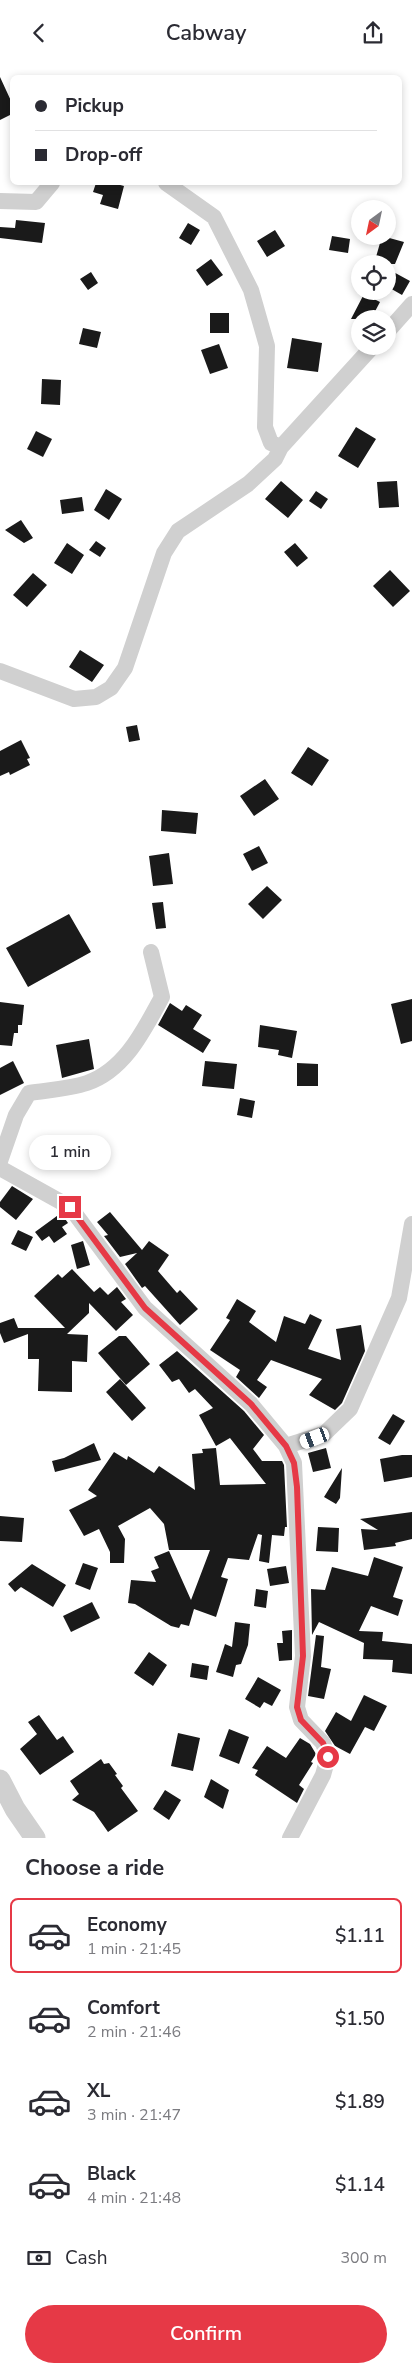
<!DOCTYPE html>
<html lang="en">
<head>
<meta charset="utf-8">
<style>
	:root { --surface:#fff; --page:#f2f2f3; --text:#2b2b33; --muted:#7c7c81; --line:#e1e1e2; --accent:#e63946 }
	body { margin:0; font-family:"Nunito Sans",sans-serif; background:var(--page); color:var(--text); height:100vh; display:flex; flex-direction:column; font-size:19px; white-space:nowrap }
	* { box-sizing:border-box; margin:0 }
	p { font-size:16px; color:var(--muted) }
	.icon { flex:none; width:28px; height:28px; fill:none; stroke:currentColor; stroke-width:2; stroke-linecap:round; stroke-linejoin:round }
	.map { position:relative; height:1773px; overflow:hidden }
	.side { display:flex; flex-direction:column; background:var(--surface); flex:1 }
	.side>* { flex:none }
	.banner { position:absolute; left:10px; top:10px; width:392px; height:110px; border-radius:8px; box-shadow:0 2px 8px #0003; display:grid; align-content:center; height:110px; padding:0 25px; background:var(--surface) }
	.needle { width:32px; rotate:213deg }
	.tools { position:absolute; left:351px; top:135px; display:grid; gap:10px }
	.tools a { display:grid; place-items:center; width:45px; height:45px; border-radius:50%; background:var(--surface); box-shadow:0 2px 8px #0003; font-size:25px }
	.end { position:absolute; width:22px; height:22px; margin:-11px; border:6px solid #e63946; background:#fff; box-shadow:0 0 0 2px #fff }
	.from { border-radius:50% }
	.bubble { position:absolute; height:35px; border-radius:18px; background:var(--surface); box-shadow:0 2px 8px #0003; font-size:16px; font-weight:600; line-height:35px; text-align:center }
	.car { position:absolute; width:15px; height:30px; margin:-15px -8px; border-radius:6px; box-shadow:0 0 4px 1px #0007; background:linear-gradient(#fff 24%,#345 0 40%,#fff 0 76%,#345 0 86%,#fff 0) }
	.banner b { display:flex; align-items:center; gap:18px; height:48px; font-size:19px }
	.banner b+b { border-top:1px solid var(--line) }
	.banner i { width:12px; height:12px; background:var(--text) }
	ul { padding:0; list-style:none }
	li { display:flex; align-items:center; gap:15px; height:75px; margin:0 10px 8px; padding:0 15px; border:2px solid transparent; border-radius:8px }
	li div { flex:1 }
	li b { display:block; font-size:19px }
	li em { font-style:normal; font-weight:600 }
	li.selected { border-color:var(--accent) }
	li>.icon { width:45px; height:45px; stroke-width:1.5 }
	h2 { padding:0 25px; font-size:22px; line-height:60px }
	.pay { display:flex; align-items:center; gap:12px; height:55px; padding:0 25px; font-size:19px }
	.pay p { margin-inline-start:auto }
	.cta { display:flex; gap:10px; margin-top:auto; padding:10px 25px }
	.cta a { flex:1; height:58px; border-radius:30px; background:var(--accent); color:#fff; font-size:20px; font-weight:600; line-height:58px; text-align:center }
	header { display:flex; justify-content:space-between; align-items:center; height:65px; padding:0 25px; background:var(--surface); font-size:22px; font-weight:600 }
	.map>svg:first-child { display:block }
</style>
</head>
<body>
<header><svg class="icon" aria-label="back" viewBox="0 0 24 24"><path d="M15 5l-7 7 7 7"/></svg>Cabway<svg class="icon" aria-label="share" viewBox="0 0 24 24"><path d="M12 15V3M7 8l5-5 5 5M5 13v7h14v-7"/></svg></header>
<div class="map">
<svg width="412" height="1773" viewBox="0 0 412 1773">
	<rect width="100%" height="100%" fill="#fff"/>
	<path fill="#1a1a1a" d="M 0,12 L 12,38 L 12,49 L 0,55 Z
		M 96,118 L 113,118 L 124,121 L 118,144 L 100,139 L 103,130 L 93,127 Z
		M 16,155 L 45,158 L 42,178 L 0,173 L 0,162 L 15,163 Z
		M 188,158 L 200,165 L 191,180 L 179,173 Z
		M 275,165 L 285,181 L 267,192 L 257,176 Z
		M 332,171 L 350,174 L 348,188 L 329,185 Z
		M 382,171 L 404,177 L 395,199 L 374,199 Z
		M 211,194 L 223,210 L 207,221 L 196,205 Z
		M 388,204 L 410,216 L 402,230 L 388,222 Z
		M 91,207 L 98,218 L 88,225 L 80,214 Z
		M 364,229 L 380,237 L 371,254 L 351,254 Z
		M 210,248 L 229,248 L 229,268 L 210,268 Z
		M 83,263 L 101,267 L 97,283 L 79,279 Z
		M 292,273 L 322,278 L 318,307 L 287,303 Z
		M 219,279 L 228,303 L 210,309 L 201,285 Z
		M 42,314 L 61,315 L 60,340 L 41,339 Z
		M 356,362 L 376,374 L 358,403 L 338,391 Z
		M 36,366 L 52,374 L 43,392 L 27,384 Z
		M 281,416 L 303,435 L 288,453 L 265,434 Z
		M 397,416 L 399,442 L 379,443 L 377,417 Z
		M 106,424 L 122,434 L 109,455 L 94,445 Z
		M 316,426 L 328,434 L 321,444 L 309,436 Z
		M 82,432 L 84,446 L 62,449 L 60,435 Z
		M 21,455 L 33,473 L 24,478 L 5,465 Z
		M 96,476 L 106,483 L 100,492 L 89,485 Z
		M 67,478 L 84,490 L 72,509 L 54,498 Z
		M 295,478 L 308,493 L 297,502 L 284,487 Z
		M 390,505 L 410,526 L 393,542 L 373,521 Z
		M 33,508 L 47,520 L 27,542 L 13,530 Z
		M 80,585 L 104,600 L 92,617 L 69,602 Z
		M 137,660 L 140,675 L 129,677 L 126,662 Z
		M 21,675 L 30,693 L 27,694 L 30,700 L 10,710 L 9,707 L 0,711 L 0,686 Z
		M 308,682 L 329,695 L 312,721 L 291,708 Z
		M 265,714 L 279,734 L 254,751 L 240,731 Z
		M 162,745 L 198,748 L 196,769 L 161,766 Z
		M 259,781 L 268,798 L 252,806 L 243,789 Z
		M 169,788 L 173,819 L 153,821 L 149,791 Z
		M 267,821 L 282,835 L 263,854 L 248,839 Z
		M 163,837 L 166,863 L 156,864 L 152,838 Z
		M 69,849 L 91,887 L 28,922 L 6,883 Z
		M 412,934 L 412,976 L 401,979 L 391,939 Z
		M 0,937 L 24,940 L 22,960 L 18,960 L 18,968 L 14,968 L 12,981 L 0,980 Z
		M 170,938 L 182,946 L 186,940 L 202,950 L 193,964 L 211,975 L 203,988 L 158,960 Z
		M 260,960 L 297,966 L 292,993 L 278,990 L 279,985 L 258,982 Z
		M 89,974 L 94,1004 L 62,1013 L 56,980 Z
		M 13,996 L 24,1018 L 0,1030 L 0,1003 Z
		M 205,996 L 237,999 L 234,1024 L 202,1021 Z
		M 297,998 L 318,999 L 318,1021 L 297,1021 Z
		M 240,1033 L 255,1036 L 252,1053 L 237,1050 Z
		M 12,1121 L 33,1134 L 16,1155 L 0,1142 L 0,1137 Z
		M 110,1147 L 142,1185 L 149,1176 L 169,1190 L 158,1206 L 177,1228 L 180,1225 L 198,1244 L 180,1260 L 145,1221 L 142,1223 L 125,1199 L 137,1188 L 120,1192 L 104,1171 L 108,1170 L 97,1157 Z
		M 61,1148 L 68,1158 L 62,1162 L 67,1169 L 54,1178 L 49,1171 L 42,1176 L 35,1167 Z
		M 18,1165 L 33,1172 L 26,1186 L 11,1179 Z
		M 83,1176 L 90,1200 L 77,1204 L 71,1180 Z
		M 72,1204 L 94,1227 L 100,1222 L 108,1230 L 117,1222 L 126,1234 L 121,1237 L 133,1250 L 116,1266 L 89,1238 L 89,1248 L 67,1269 L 88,1270 L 87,1297 L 72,1296 L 72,1327 L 38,1326 L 39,1294 L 28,1294 L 28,1269 L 4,1278 L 0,1268 L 0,1258 L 14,1253 L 18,1263 L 65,1263 L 34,1231 L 58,1209 L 62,1213 Z
		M 237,1234 L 256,1246 L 249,1257 L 276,1277 L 284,1251 L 305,1259 L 310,1249 L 322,1255 L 308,1284 L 341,1295 L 336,1264 L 361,1260 L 365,1286 L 342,1338 L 335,1345 L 309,1330 L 322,1314 L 271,1295 L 257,1315 L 267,1322 L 259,1333 L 236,1312 L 240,1305 L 210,1285 L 230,1255 L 226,1253 Z
		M 119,1271 L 126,1271 L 150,1299 L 126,1320 L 98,1288 Z
		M 177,1286 L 244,1346 L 264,1370 L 253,1384 L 262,1396 L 282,1396 L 284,1400 L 287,1462 L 285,1462 L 284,1471 L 272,1470 L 269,1498 L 259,1496 L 262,1470 L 258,1469 L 249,1495 L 228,1493 L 221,1512 L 228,1514 L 216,1552 L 194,1544 L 189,1561 L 181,1559 L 179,1563 L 171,1561 L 135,1539 L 128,1538 L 131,1515 L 156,1517 L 151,1506 L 159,1503 L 154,1492 L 169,1486 L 191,1535 L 210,1485 L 169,1485 L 164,1459 L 150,1443 L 118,1461 L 125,1474 L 124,1498 L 110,1498 L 110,1487 L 99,1464 L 84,1471 L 69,1445 L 97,1431 L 88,1425 L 114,1387 L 127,1395 L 128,1391 L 154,1408 L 159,1401 L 195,1425 L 192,1389 L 203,1388 L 202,1384 L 216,1383 L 220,1420 L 266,1419 L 230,1373 L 216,1381 L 199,1350 L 213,1343 L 195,1324 L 189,1328 L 179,1314 L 172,1317 L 159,1300 Z
		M 120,1314 L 146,1343 L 132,1356 L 106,1327 Z
		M 393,1349 L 405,1356 L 390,1380 L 378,1373 Z
		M 94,1378 L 101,1395 L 55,1407 L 52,1396 L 64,1393 Z
		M 326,1383 L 331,1403 L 313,1407 L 308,1388 Z
		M 402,1390 L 412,1390 L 412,1412 L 384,1417 L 380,1394 Z
		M 342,1403 L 340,1433 L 336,1439 L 324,1432 Z
		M 412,1447 L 412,1474 L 395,1478 L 396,1481 L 364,1485 L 361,1464 L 378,1465 L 360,1454 Z
		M 0,1451 L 24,1453 L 22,1477 L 0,1476 Z
		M 318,1462 L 339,1463 L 338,1487 L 316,1486 Z
		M 374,1492 L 403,1502 L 393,1532 L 403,1535 L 398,1551 L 371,1541 L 359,1566 L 383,1567 L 382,1576 L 412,1579 L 412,1609 L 392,1607 L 393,1595 L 363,1594 L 364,1578 L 319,1557 L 312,1570 L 311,1524 L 325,1525 L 332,1502 L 368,1511 Z
		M 83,1498 L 98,1503 L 90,1525 L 75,1519 Z
		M 32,1499 L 66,1520 L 53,1542 L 21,1522 L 15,1527 L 8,1519 Z
		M 286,1501 L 289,1518 L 270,1521 L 267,1504 Z
		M 256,1524 L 268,1526 L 266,1543 L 254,1541 Z
		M 92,1537 L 100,1553 L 71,1567 L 63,1551 Z
		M 235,1557 L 250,1559 L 248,1580 L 241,1599 L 236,1600 L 233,1612 L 216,1607 L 225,1579 L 232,1582 Z
		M 292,1565 L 292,1595 L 279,1596 L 277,1578 L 283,1578 L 282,1566 Z
		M 316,1570 L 324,1571 L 321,1602 L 331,1604 L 324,1634 L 308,1631 Z
		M 149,1587 L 167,1600 L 153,1621 L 134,1608 Z
		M 192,1598 L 209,1601 L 207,1615 L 190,1612 Z
		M 258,1612 L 281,1625 L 272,1641 L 264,1637 L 260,1643 L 245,1634 Z
		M 364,1630 L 387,1641 L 374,1666 L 365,1662 L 350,1689 L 335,1681 L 325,1666 L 336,1647 L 351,1656 Z
		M 39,1650 L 57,1675 L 63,1671 L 74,1687 L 40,1710 L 20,1684 L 37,1669 L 28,1657 Z
		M 229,1664 L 249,1672 L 239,1699 L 219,1691 Z
		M 178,1668 L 200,1673 L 193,1706 L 171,1701 Z
		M 300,1673 L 310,1679 L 316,1689 L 311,1697 L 313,1698 L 299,1720 L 304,1724 L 297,1738 L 255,1710 L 258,1705 L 252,1703 L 267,1681 L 286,1693 Z
		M 101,1694 L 104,1699 L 109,1698 L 117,1709 L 115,1710 L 123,1721 L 121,1723 L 138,1746 L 108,1767 L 94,1747 L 72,1735 L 79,1729 L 70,1716 Z
		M 211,1714 L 229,1725 L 223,1744 L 204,1732 Z
		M 165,1725 L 181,1735 L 169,1755 L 153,1744 Z"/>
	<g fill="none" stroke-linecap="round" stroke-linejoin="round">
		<path stroke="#d0d0d0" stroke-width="16" d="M 166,118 L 214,152 L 251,225 L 267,281 L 265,362 L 271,378 L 281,382 L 373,281
			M 0,136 L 36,137 L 52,118
			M 388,266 L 412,239
			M 0,606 L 74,634 L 96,632 L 111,623 L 125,603 L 164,488 L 178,466 L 248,419 L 275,394 L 281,382
			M 0,1096 L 16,1050 L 29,1028 C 48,1025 69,1024 87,1018 C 125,1005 144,965 162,932 L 151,887
			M 0,1103 L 70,1142 L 145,1243 L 251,1339 L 286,1381 L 294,1398 L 303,1591 L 297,1642 L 301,1655 L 323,1678 L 328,1692 L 323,1710 L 290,1773
			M 286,1381 L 324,1369 L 350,1344 L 399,1233 L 412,1159"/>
		<path stroke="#d0d0d0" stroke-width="21" d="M 0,1715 L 15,1744 L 35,1773"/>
	</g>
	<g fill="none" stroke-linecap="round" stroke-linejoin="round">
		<path stroke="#e63946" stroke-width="6" d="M 70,1142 L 145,1243 L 251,1339 L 286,1381 L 294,1398 L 297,1422 L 303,1591 L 297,1642 L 301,1655 L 323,1678 L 328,1692"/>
	</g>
</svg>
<div class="tools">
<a><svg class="needle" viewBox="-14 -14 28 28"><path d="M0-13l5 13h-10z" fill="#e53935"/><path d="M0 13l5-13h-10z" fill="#7c7c81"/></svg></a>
<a><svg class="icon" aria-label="locate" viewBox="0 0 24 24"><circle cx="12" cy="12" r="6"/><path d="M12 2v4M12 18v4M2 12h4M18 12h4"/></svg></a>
<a><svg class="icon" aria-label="layers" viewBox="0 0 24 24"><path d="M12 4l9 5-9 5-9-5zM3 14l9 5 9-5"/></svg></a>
</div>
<i class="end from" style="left:328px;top:1692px"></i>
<i class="end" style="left:70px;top:1142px"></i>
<div class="bubble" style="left:29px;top:1070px;width:82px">1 min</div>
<i class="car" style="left:315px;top:1373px;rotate:249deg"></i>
<div class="banner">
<b><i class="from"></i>Pickup</b>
<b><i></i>Drop-off</b>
</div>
</div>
<section class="side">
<h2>Choose a ride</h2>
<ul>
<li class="selected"><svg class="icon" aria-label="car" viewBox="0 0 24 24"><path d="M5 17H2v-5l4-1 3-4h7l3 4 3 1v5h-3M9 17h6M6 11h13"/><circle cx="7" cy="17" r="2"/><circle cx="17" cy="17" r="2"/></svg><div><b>Economy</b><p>1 min · 21:45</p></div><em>$1.11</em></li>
<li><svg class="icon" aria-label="car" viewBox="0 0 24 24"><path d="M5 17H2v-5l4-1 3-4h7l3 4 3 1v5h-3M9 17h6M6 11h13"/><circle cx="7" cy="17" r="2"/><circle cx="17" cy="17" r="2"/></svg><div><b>Comfort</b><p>2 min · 21:46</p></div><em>$1.50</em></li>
<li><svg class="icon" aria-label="car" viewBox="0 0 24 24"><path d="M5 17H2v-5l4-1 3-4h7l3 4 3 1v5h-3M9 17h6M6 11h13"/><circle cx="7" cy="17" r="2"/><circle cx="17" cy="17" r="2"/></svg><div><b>XL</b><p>3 min · 21:47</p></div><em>$1.89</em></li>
<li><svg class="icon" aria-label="car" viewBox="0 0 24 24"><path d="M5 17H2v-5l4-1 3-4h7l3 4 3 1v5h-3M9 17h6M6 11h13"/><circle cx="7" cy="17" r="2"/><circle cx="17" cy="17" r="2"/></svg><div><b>Black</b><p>4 min · 21:48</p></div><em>$1.14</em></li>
</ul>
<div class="pay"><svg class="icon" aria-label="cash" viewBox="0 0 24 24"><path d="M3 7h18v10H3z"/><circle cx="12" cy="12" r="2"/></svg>Cash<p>300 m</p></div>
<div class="cta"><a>Confirm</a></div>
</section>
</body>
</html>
